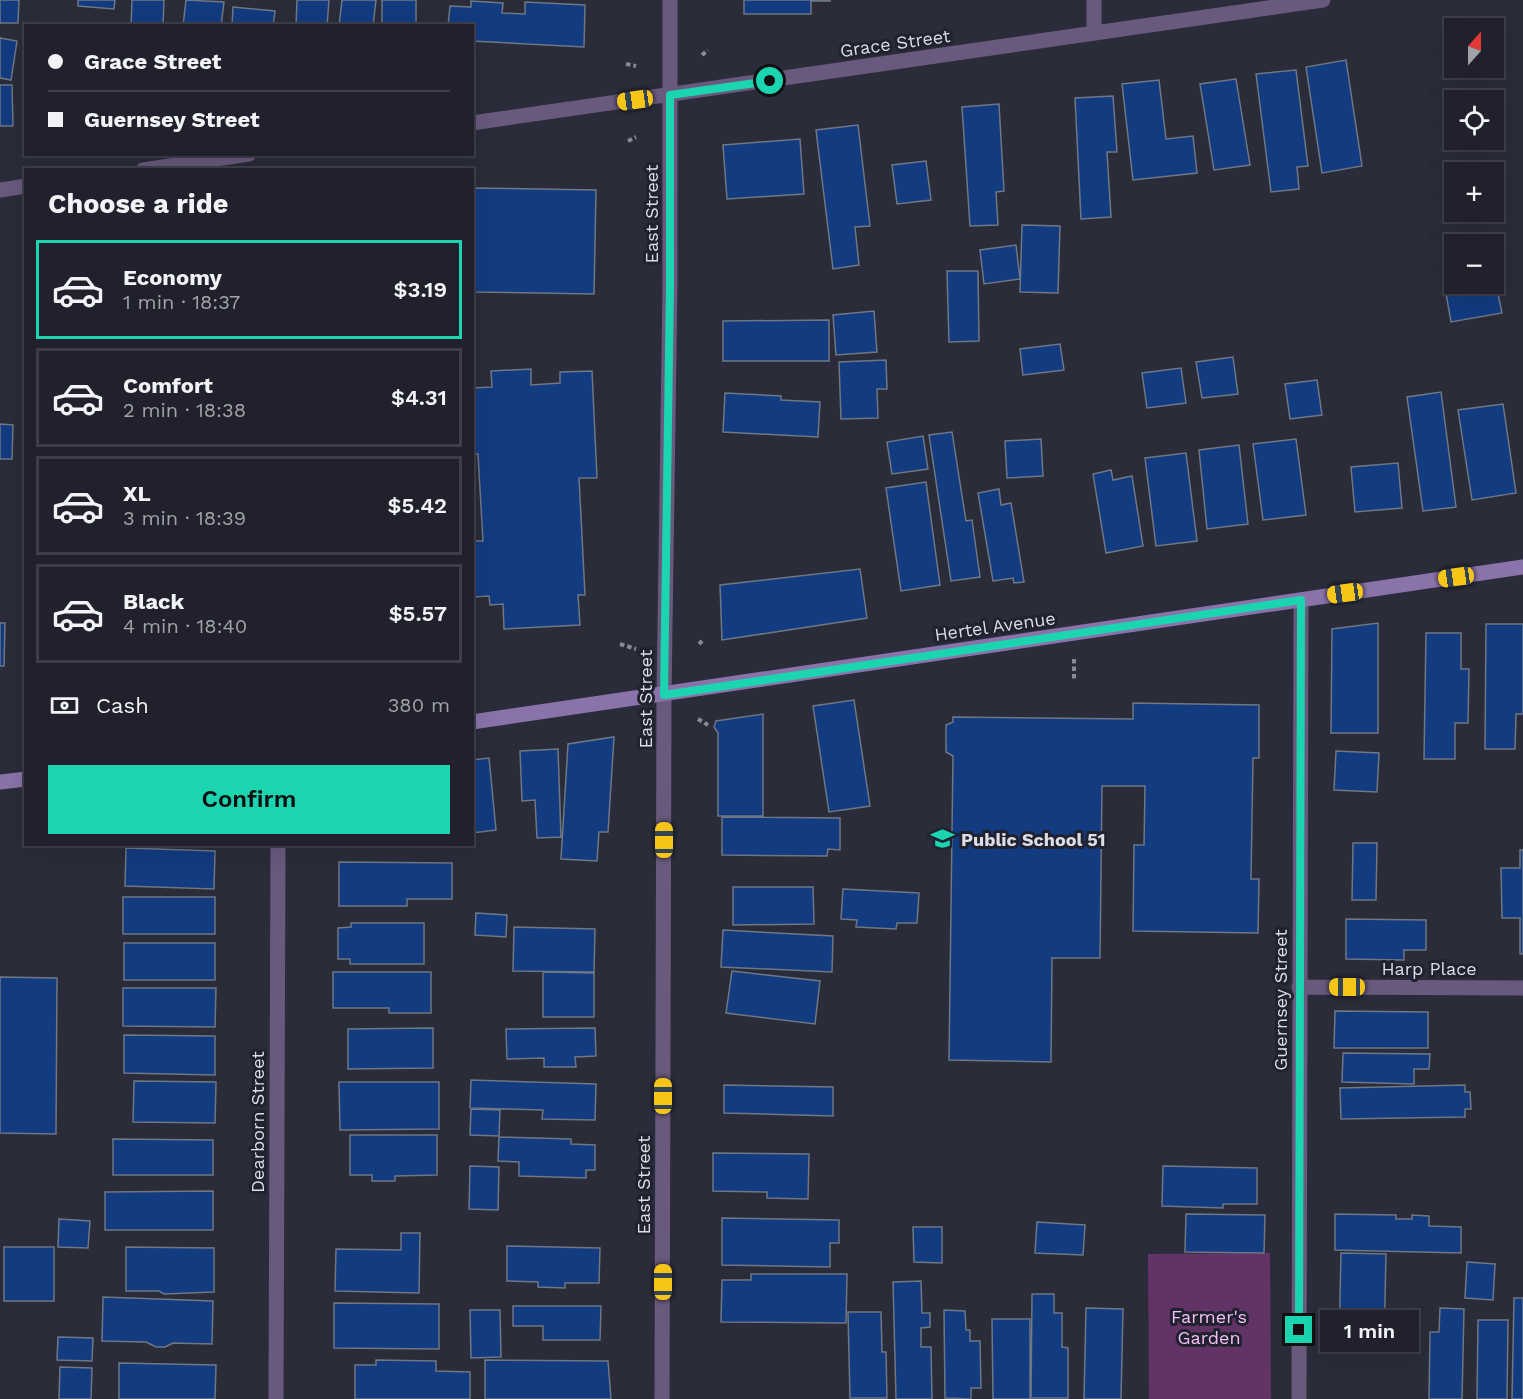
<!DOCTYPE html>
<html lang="en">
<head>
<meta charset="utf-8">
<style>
	:root { --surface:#20212c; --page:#2d2e38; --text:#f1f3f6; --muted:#a2a3a9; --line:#3d3e48; --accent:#1bd5b1 }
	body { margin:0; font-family:"Work Sans",sans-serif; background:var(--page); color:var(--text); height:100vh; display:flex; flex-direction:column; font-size:22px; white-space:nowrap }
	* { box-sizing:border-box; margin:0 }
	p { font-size:20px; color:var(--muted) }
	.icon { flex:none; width:33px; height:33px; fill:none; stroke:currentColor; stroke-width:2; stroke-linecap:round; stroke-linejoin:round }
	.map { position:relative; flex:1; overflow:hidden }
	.details { position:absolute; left:24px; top:168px; width:450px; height:678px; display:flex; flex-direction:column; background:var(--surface); border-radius:0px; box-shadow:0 6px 24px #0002,0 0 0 2px var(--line) }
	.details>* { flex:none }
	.banner { position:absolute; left:24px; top:24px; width:450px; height:132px; border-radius:0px; box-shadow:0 6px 24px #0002,0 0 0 2px var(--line); display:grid; align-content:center; height:132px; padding:0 24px; background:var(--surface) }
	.needle { width:39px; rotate:21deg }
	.tools { position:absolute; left:1444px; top:18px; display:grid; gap:12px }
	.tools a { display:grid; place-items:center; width:60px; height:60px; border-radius:0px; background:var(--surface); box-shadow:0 6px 24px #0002,0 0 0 2px var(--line); font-size:30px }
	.end { position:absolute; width:27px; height:27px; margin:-14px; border:8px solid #1bd5b1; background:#111; box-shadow:0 0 0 3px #111 }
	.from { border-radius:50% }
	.bubble { position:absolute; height:42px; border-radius:0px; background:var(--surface); box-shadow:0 6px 24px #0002,0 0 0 2px var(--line); font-size:20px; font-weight:600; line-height:42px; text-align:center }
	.car { position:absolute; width:18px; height:36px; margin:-18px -9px; border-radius:8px; box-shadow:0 0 4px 2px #0007; background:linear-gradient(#f5c518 24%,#345 0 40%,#f5c518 0 76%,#345 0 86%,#f5c518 0) }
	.banner b { display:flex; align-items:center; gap:21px; height:57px; font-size:22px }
	.banner b+b { border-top:2px solid var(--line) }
	.banner i { width:15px; height:15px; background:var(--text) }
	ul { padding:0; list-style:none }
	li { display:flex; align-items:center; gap:18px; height:99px; margin:0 12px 9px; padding:0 12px; border:3px solid var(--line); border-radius:0px }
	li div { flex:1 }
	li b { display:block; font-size:22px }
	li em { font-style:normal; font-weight:600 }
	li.current { border-color:var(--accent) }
	li>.icon { width:54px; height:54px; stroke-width:1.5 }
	h2 { padding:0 24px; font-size:27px; line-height:72px }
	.pay { display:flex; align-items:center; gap:15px; height:66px; padding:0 24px; font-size:22px }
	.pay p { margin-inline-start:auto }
	.primary-button { display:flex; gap:12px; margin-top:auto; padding:12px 24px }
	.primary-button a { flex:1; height:69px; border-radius:0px; background:var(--accent); color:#111; font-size:24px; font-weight:600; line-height:69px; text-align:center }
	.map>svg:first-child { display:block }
</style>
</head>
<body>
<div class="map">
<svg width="1523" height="1399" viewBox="0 0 1523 1399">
	<rect width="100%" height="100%" fill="#2b2c3a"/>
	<path fill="#623365" d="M 1270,1253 L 1271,1399 L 1149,1399 L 1148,1254 Z"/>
	<path fill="#123b80" stroke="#6e7785" stroke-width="1.5" d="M 0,0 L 19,0 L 18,23 L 0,23 Z
		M 78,0 L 115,0 L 114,9 L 78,6 Z
		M 132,0 L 164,0 L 163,26 L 131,26 Z
		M 186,0 L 224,2 L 221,26 L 183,26 Z
		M 297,0 L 329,0 L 327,26 L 296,26 Z
		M 342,0 L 376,0 L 373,26 L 339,26 Z
		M 382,0 L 416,0 L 416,26 L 382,26 Z
		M 744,0 L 830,0 L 830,1 L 811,1 L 811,14 L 744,14 Z
		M 471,1 L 503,3 L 502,13 L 525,14 L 525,2 L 585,5 L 584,47 L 472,41 L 472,26 L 448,26 L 450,6 L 471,7 Z
		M 233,7 L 275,11 L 273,26 L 232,26 Z
		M 0,38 L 17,41 L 11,80 L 0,78 Z
		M 1346,60 L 1362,166 L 1322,173 L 1306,67 Z
		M 1296,70 L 1308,166 L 1297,167 L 1299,189 L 1271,192 L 1256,74 Z
		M 1236,79 L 1250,165 L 1214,170 L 1200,84 Z
		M 1159,80 L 1166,139 L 1193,136 L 1197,173 L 1133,180 L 1122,84 Z
		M 0,85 L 12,85 L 13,126 L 0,126 Z
		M 1113,96 L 1117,152 L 1107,152 L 1111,217 L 1081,219 L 1075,98 Z
		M 999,104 L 1004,191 L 996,192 L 998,225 L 970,226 L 962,107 Z
		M 858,125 L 870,226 L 855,227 L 859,265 L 833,269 L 816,130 Z
		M 800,139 L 804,194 L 727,199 L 723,145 Z
		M 926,161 L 931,200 L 897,204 L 892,165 Z
		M 472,188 L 596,190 L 594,294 L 472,292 Z
		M 1022,225 L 1060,226 L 1058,293 L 1020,292 Z
		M 1016,245 L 1020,279 L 984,284 L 980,250 Z
		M 947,271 L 978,271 L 979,341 L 949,342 Z
		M 1494,274 L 1502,313 L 1451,322 L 1444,282 L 1494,284 Z
		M 472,306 L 474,306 L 473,355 L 472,355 Z
		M 874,311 L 877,352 L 836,355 L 833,315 Z
		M 829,320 L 829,361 L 723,361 L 723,321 Z
		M 1060,344 L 1064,370 L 1023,375 L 1020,349 Z
		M 1233,357 L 1238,394 L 1202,398 L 1196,362 Z
		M 886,360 L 887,389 L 877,389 L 878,418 L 841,419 L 839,362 Z
		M 1181,368 L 1186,403 L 1147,408 L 1142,373 Z
		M 531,369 L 531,385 L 560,383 L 560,372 L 592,371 L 597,478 L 579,478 L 585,595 L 578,595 L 580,625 L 504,629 L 503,604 L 490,605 L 489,596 L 472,597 L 472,541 L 483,541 L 478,454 L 472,454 L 472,388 L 492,387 L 491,371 Z
		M 1317,380 L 1322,415 L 1290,419 L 1285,384 Z
		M 1441,392 L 1456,507 L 1423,511 L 1407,397 Z
		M 725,393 L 781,396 L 781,400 L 820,402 L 818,437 L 723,432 Z
		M 1503,404 L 1516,493 L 1472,500 L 1458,410 Z
		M 0,424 L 13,425 L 12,459 L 0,459 Z
		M 952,432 L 966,521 L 972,520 L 980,577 L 951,581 L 929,435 Z
		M 923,436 L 928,469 L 892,474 L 887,442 Z
		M 1041,439 L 1043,476 L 1007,478 L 1005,441 Z
		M 1296,439 L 1306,515 L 1263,520 L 1253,444 Z
		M 1239,445 L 1248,524 L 1207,529 L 1199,450 Z
		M 1186,453 L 1197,541 L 1156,546 L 1145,458 Z
		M 1398,463 L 1402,508 L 1355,512 L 1351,467 Z
		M 1111,470 L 1113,480 L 1132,476 L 1143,546 L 1106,553 L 1093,474 Z
		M 926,482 L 940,585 L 901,591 L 886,488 Z
		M 999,489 L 1001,505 L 1011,503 L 1024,582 L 1014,583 L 1013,578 L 993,581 L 978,493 Z
		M 860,569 L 867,618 L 722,640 L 720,585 Z
		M 0,623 L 5,623 L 4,666 L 0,666 Z
		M 1378,623 L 1378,733 L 1331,733 L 1332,629 Z
		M 1486,624 L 1523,624 L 1523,714 L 1516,714 L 1515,749 L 1485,749 Z
		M 1426,633 L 1461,633 L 1461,669 L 1469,669 L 1468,723 L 1455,723 L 1455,759 L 1424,759 Z
		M 23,645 L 26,645 L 26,686 Z
		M 854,700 L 870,806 L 829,812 L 813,706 Z
		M 1133,703 L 1259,705 L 1259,758 L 1253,758 L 1251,879 L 1259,879 L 1258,933 L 1133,931 L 1134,845 L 1144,845 L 1145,786 L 1102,786 L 1100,958 L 1052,958 L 1051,1062 L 949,1060 L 953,756 L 946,752 L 946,725 L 953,722 L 953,717 L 1133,719 Z
		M 763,714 L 763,816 L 718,816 L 718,733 L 714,727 L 716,721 Z
		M 614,737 L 608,832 L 599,832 L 597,861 L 561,859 L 568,744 Z
		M 558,749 L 561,837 L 537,838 L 535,800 L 522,801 L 520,751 Z
		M 1336,751 L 1379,753 L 1377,792 L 1334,790 Z
		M 489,758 L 496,830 L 472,833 L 472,760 Z
		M 722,817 L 840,818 L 840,850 L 828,849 L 827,856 L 722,855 Z
		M 1353,843 L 1377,843 L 1376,900 L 1352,900 Z
		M 128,844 L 215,844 L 215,847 L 128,846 Z
		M 336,844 L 450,844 L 450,846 L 336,847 Z
		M 126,848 L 215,851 L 214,889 L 125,886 Z
		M 1520,850 L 1523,850 L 1523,954 L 1520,954 L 1520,918 L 1502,918 L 1501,868 L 1520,868 Z
		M 339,862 L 452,863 L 452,899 L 407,899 L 407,906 L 339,906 Z
		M 733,887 L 813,887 L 814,924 L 733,925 Z
		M 843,889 L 919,893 L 917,923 L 897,923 L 896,929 L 856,927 L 857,920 L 841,919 Z
		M 123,897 L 215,897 L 215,934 L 123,934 Z
		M 476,913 L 507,915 L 506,937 L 475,935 Z
		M 1346,919 L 1426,920 L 1426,950 L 1404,950 L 1404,960 L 1346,959 Z
		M 351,923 L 424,923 L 424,964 L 350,964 L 350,959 L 338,959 L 338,928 L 351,927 Z
		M 514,927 L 595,929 L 594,972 L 513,971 Z
		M 723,930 L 833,936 L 832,972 L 721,967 Z
		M 124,943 L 215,943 L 215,980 L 124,980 Z
		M 732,971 L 820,981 L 815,1024 L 726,1013 Z
		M 333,972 L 431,972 L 431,1013 L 389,1013 L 389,1008 L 333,1008 Z
		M 543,972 L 594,973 L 594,1017 L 543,1017 Z
		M 0,977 L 57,978 L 56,1134 L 0,1133 Z
		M 123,988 L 216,988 L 215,1027 L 123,1026 Z
		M 1335,1011 L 1428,1012 L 1428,1048 L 1334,1048 Z
		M 433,1028 L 433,1068 L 348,1069 L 348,1029 Z
		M 595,1028 L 596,1056 L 575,1057 L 576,1067 L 544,1067 L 544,1058 L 507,1059 L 506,1029 Z
		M 124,1035 L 215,1036 L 215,1075 L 124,1073 Z
		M 1343,1053 L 1430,1054 L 1429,1069 L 1414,1069 L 1414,1084 L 1342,1082 Z
		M 471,1080 L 596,1084 L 595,1120 L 542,1119 L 543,1110 L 470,1108 Z
		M 134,1081 L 216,1082 L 215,1123 L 133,1122 Z
		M 339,1082 L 439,1082 L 439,1129 L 340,1130 Z
		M 724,1085 L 833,1087 L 833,1116 L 724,1113 Z
		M 1465,1085 L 1465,1092 L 1470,1092 L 1471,1109 L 1465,1109 L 1465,1117 L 1341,1119 L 1340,1088 Z
		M 471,1109 L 500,1110 L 499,1136 L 470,1135 Z
		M 350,1135 L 437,1135 L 437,1175 L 395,1176 L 395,1181 L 372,1181 L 372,1175 L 350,1175 Z
		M 499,1137 L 571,1139 L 571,1144 L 595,1145 L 595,1170 L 586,1170 L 586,1178 L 519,1176 L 519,1162 L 498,1161 Z
		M 113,1139 L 213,1140 L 213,1175 L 113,1175 Z
		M 713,1153 L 809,1154 L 808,1199 L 767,1198 L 767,1192 L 713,1191 Z
		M 470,1166 L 499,1167 L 498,1210 L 469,1209 Z
		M 1163,1166 L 1257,1168 L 1257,1204 L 1223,1204 L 1223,1208 L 1162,1206 Z
		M 213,1191 L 213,1230 L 105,1230 L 105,1192 Z
		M 1186,1214 L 1265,1215 L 1264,1253 L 1185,1252 Z
		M 1335,1214 L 1396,1215 L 1396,1219 L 1412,1219 L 1412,1215 L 1429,1216 L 1429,1226 L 1461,1227 L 1461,1253 L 1335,1250 Z
		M 722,1218 L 839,1220 L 839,1243 L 830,1243 L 830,1267 L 722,1265 Z
		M 59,1219 L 90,1221 L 88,1248 L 58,1247 Z
		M 1037,1222 L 1085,1225 L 1083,1255 L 1035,1253 Z
		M 913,1227 L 942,1227 L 942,1263 L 914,1262 Z
		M 401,1233 L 420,1233 L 419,1293 L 335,1291 L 336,1249 L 401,1250 Z
		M 507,1246 L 600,1248 L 599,1283 L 565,1283 L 565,1288 L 538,1287 L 538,1282 L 507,1281 Z
		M 4,1247 L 54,1247 L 54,1301 L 4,1301 Z
		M 126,1247 L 214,1248 L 214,1292 L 164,1294 L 159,1291 L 126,1291 Z
		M 1341,1253 L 1386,1254 L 1384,1344 L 1339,1342 Z
		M 1467,1262 L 1495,1264 L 1493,1300 L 1465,1298 Z
		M 751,1274 L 847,1274 L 846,1323 L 721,1322 L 722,1280 L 751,1280 Z
		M 921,1281 L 922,1313 L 930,1313 L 930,1327 L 921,1328 L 921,1347 L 931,1347 L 932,1399 L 896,1399 L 893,1282 Z
		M 1032,1294 L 1054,1294 L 1054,1313 L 1062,1313 L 1062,1347 L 1068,1348 L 1068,1398 L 1031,1398 Z
		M 103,1297 L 213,1301 L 212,1344 L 173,1343 L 165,1347 L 156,1347 L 146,1342 L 102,1341 Z
		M 1514,1298 L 1523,1298 L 1523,1399 L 1512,1399 Z
		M 334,1303 L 439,1304 L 439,1349 L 334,1348 Z
		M 513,1306 L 601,1306 L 600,1340 L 543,1340 L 543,1326 L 513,1326 Z
		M 1086,1308 L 1123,1309 L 1121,1399 L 1084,1399 Z
		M 1440,1308 L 1464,1309 L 1462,1399 L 1429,1399 L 1430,1332 L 1439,1332 Z
		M 470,1310 L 500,1310 L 501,1357 L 471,1358 Z
		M 944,1310 L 965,1311 L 966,1330 L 970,1330 L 970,1341 L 980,1341 L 981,1388 L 971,1388 L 971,1399 L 945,1398 Z
		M 848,1312 L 881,1312 L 882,1352 L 886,1352 L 887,1398 L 850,1398 Z
		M 992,1319 L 1030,1319 L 1030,1399 L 993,1399 Z
		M 1478,1320 L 1508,1320 L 1507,1399 L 1477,1399 Z
		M 58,1337 L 93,1338 L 92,1361 L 57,1360 Z
		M 376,1360 L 436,1361 L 436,1371 L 470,1372 L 470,1399 L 355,1399 L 355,1365 L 376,1365 Z
		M 485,1360 L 608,1361 L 611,1399 L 485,1399 Z
		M 119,1363 L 216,1365 L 215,1399 L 119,1399 Z
		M 60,1367 L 92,1368 L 91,1399 L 59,1399 Z"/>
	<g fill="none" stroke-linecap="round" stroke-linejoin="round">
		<path stroke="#898a95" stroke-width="4" stroke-dasharray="4.5 3" stroke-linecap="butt" d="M 702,55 L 708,50
			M 626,64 L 636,66
			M 628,141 L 636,137
			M 620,644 L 636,649
			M 699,644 L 703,640
			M 1074,659 L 1074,681
			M 698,719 L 708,725"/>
		<path stroke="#695a7d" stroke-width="15" d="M 1094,33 L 1094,0
			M 472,123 L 1323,0
			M 143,170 L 249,154
			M 0,190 L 26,186
			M 1299,987 L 1523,988
			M 276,1399 L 278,844
			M 662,1399 L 664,695 L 670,285 L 670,0
			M 1299,1399 L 1301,600"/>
		<path stroke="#8a73aa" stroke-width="15" d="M 472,722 L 1523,567
			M 0,782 L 26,779"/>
	</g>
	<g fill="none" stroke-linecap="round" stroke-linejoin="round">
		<path stroke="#1bd5b1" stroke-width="8" d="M 770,81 L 670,95 L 670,285 L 664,695 L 1301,600 L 1299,1330"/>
	</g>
	<defs>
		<symbol id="school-bare" viewBox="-9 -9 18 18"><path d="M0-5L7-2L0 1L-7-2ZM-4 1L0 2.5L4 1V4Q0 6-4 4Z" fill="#1bd5b1" stroke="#21222f" stroke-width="2.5" paint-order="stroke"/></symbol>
	</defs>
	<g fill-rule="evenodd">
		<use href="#school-bare" x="926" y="822" width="33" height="33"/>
	</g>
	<g text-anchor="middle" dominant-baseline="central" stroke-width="6" stroke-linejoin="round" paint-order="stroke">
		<g font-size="18" fill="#dddde6" stroke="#21222f">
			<text transform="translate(895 43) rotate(-8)">Grace Street</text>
			<text transform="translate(651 214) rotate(-90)">East Street</text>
			<text transform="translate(995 626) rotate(-8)">Hertel Avenue</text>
			<text transform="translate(645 699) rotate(-90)">East Street</text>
			<text x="1429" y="968">Harp Place</text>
			<text transform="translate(1280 1000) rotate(-90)">Guernsey Street</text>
			<text transform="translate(257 1122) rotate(-90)">Dearborn Street</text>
			<text transform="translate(643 1185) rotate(-90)">East Street</text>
		</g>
		<g font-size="18" font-weight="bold" fill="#dddde6" stroke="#21222f" text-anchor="start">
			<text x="961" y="839">Public School 51</text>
		</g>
		<g font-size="18" fill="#f4bff6" stroke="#21222f">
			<text x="1209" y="1316">Farmer's<tspan x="1209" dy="21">Garden</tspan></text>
		</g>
	</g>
</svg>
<div class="tools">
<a><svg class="needle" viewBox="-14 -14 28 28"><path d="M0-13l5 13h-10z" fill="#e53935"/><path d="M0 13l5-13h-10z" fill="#a2a3a9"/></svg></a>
<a><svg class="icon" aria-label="locate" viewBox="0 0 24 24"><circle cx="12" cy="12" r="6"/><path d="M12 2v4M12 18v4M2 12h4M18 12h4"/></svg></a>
<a>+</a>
<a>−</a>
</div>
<i class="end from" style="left:770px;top:81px"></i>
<i class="end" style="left:1299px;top:1330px"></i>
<div class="bubble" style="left:1320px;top:1310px;width:99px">1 min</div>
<i class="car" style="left:635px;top:100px;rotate:262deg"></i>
<i class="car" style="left:1456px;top:577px;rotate:262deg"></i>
<i class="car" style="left:1345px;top:593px;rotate:262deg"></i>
<i class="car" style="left:664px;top:840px;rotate:0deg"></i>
<i class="car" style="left:1347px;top:987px;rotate:270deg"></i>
<i class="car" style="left:663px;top:1096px;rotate:0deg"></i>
<i class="car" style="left:663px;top:1282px;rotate:0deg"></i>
<div class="banner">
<b><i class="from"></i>Grace Street</b>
<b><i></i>Guernsey Street</b>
</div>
<section class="details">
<h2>Choose a ride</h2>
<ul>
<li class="current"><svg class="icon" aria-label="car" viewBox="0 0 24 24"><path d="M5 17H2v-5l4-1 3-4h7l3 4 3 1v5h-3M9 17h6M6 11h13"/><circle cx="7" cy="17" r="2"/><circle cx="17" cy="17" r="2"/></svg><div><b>Economy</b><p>1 min · 18:37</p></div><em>$3.19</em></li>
<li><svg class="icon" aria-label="car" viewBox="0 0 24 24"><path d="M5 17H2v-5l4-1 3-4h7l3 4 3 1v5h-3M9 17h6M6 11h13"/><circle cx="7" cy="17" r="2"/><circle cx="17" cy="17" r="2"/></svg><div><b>Comfort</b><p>2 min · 18:38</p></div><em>$4.31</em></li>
<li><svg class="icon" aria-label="car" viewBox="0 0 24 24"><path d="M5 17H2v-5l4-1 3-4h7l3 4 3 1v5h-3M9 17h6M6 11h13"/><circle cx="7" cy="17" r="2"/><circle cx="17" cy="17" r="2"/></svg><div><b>XL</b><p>3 min · 18:39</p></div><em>$5.42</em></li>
<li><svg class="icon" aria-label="car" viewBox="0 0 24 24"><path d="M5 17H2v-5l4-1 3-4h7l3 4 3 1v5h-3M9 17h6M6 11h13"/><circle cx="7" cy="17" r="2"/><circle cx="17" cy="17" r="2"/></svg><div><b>Black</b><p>4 min · 18:40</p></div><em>$5.57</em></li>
</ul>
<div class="pay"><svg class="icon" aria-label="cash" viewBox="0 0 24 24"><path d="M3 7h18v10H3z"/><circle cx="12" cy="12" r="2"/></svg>Cash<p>380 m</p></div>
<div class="primary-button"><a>Confirm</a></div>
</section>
</div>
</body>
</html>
